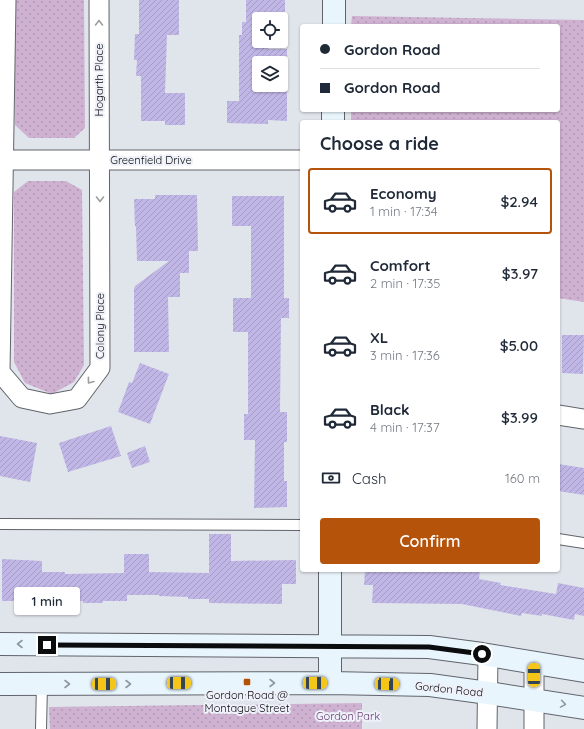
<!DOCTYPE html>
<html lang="en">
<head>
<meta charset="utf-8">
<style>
	:root { --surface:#fff; --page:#f2f2f3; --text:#1f2937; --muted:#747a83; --line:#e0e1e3; --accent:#b45309 }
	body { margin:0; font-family:Quicksand,sans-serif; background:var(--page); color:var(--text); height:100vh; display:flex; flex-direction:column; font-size:15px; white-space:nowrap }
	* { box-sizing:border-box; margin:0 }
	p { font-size:13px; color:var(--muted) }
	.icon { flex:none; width:22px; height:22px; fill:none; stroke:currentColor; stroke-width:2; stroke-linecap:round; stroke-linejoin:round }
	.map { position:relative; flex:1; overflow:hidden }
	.sheet { position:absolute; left:300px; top:120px; width:260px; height:452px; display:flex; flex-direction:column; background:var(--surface); border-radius:4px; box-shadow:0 1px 3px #0004 }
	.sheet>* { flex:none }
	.guide { position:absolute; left:300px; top:24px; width:260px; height:88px; border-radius:4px; box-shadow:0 1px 3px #0004; display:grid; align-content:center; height:88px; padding:0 20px; background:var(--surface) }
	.tools { position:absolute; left:252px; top:12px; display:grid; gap:8px }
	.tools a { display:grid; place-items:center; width:36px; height:36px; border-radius:4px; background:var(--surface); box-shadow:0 1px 3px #0004; font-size:20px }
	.end { position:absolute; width:18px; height:18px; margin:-9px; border:5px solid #0b0c0e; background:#fff; box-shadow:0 0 0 2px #fff }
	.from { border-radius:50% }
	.bubble { position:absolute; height:28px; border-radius:4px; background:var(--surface); box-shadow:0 1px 3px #0004; font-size:13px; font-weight:600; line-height:28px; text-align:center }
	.car { position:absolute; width:12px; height:24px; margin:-12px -6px; border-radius:5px; box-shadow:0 0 3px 1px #0007; background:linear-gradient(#f5c518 24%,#345 0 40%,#f5c518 0 76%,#345 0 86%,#f5c518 0) }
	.guide b { display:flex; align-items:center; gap:14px; height:38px; font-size:15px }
	.guide b+b { border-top:1px solid var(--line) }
	.guide i { width:10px; height:10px; background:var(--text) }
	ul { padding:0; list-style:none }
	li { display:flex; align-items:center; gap:12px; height:66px; margin:0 8px 6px; padding:0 12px; border:2px solid transparent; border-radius:4px }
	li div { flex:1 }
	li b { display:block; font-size:15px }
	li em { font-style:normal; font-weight:600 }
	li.selected { border-color:var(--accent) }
	li>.icon { width:36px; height:36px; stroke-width:1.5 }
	h2 { padding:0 20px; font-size:18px; line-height:48px }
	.pay { display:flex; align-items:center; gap:10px; height:44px; padding:0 20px; font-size:15px }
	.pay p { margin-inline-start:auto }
	.cta { display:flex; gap:8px; margin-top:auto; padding:8px 20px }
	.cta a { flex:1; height:46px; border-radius:4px; background:var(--accent); color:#fff; font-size:16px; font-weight:600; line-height:46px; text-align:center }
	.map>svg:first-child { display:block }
</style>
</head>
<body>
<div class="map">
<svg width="584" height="729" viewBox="0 0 584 729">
	<defs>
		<pattern id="grass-dots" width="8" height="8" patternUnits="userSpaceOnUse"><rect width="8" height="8" fill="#cfb1d2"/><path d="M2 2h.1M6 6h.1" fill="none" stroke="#b097b3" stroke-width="1.8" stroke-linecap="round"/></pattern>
		<pattern id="building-hatch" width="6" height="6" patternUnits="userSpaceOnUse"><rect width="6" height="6" fill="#c0b7e6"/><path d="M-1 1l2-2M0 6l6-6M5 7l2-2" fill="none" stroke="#a49cc4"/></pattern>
	</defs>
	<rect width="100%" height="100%" fill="#e0e4eb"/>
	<path fill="url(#grass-dots)" d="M 15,0 L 84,0 L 85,128 L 74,138 L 29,138 L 15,125 Z
		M 352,16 L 584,20 L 584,302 L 558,298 L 558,122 L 351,122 L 351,110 L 558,110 L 558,26 L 351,26 Z
		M 28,181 L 66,181 L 82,190 L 84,365 L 74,382 L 52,394 L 25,383 L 14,362 L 14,192 Z
		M 362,703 L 362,729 L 50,729 L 49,707 Z"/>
	<path fill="url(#building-hatch)" fill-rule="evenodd" d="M 139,0 L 179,0 L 179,35 L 167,35 L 165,93 L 185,93 L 185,125 L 165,125 L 165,121 L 141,121 L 141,76 L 136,76 L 137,60 L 134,60 L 135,34 L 139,34 Z
		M 246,0 L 285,0 L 285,18 L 259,19 L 259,41 L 268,41 L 268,49 L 287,49 L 287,121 L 268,120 L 268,124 L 227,123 L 227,101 L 239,101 L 239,35 L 242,35 L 242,22 L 246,22 ZM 259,63 L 281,63 L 281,85 L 259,85 Z
		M 155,195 L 197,195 L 198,251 L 189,251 L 189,273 L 180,273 L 180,297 L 168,297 L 169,352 L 134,352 L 134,289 L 135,286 L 169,261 L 137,261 L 136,226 L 135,227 L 134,199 L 155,199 Z
		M 232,196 L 284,196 L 284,298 L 289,298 L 289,318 L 281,318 L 280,412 L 287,412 L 287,442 L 284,442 L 284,481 L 287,481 L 287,507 L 254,508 L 255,440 L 244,440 L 244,414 L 248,414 L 248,332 L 233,332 L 233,298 L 251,298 L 251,226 L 232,226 Z
		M 562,335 L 584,335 L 583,374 L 562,373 Z
		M 140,363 L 169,374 L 150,424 L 118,412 L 129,382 L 132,383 Z
		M 111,426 L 121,456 L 68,472 L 59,443 Z
		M 0,436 L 37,443 L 30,482 L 0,476 Z
		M 145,446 L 150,462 L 132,468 L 127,453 Z
		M 558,464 L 584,468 L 584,495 L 558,491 Z
		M 209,534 L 231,534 L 231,561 L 296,560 L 296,584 L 282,584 L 282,604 L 209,603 L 209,599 L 188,599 L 188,597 L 159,596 L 159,595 L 127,595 L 127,601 L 103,601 L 103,603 L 83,603 L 83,601 L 2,601 L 2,559 L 42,561 L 42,572 L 65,572 L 65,574 L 124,573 L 124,554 L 149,554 L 149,572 L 209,573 Z
		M 365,570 L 480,570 L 479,579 L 501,583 L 500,585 L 556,594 L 558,583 L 584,588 L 584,616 L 575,614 L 574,620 L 542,614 L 542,616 L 522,613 L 521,616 L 462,604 L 372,603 L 373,585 L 364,585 Z"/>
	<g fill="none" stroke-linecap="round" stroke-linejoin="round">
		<defs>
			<path id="lane" d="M 0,524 L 302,525
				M 558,539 L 584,543
				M 41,729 L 42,684"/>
			<path id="street" d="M 6,0 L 0,372 L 22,398 L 50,404 L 77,399 L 100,368 L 99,0
				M 0,160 L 302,160
				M 558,415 L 584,419
				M 487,729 L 488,655
				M 534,729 L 534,663"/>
			<path id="secondary" d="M 334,26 L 334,0
				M 333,122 L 333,110
				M 0,644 L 429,647 L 482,654 L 584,671
				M 330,683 L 330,570
				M 0,684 L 330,683 L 430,685 L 488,693 L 584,708"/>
		</defs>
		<use href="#lane" stroke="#61646b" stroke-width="12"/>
		<use href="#street" stroke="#61646b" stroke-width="21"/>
		<use href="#secondary" stroke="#61646b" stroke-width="24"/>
		<use href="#lane" stroke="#fff" stroke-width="10"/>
		<use href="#street" stroke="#fff" stroke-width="19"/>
		<use href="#secondary" stroke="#e9f5fd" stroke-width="22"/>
	</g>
	<defs><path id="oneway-chevron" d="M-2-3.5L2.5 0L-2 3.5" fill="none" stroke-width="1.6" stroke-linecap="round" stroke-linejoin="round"/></defs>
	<g stroke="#9d9e9f">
		<use href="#oneway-chevron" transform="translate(99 23) rotate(-90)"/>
		<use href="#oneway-chevron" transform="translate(100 199) rotate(90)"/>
		<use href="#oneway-chevron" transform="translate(90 381) rotate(127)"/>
	</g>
	<g stroke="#90989d">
		<use href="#oneway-chevron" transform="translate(20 644) rotate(-180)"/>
		<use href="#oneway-chevron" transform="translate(272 683)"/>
		<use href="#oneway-chevron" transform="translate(67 684)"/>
		<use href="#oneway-chevron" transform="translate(128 684)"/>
		<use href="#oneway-chevron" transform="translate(563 704) rotate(9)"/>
	</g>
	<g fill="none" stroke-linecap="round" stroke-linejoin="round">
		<path stroke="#0b0c0e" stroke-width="5" d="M 47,645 L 429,647 L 482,654"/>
	</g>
	<rect fill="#b15205" stroke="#eef1f9" stroke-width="1.5" x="243" y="678" width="8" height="8" rx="2"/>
	<g text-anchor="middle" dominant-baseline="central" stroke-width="4" stroke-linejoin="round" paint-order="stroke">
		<g font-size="11" fill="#0b0c0e" stroke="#eef1f9">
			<text transform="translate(99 80) rotate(-90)">Hogarth Place</text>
			<text x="151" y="160">Greenfield Drive</text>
			<text transform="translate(100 326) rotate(-90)">Colony Place</text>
			<text transform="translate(449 689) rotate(6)">Gordon Road</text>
		</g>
		<g font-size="11" fill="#0b0c0e" stroke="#eef1f9">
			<text x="247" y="695">Gordon Road @<tspan x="247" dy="13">Montague Street</tspan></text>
		</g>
		<g font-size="11" fill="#6a3d70" stroke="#eef1f9">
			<text x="348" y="716">Gordon Park</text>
		</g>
	</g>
</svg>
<div class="tools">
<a><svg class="icon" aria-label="locate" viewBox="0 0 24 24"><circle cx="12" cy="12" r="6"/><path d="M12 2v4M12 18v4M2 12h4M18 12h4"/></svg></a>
<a><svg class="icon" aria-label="layers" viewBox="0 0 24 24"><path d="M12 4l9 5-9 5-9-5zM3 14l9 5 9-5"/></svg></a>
</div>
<i class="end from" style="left:482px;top:654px"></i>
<i class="end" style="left:47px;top:645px"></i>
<div class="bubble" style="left:14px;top:587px;width:66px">1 min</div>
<i class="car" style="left:534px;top:675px;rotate:0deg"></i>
<i class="car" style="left:179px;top:683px;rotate:90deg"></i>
<i class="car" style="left:315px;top:683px;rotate:90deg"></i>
<i class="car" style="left:104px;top:684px;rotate:90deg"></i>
<i class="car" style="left:387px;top:684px;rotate:92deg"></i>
<div class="guide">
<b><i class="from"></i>Gordon Road</b>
<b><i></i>Gordon Road</b>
</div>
<section class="sheet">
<h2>Choose a ride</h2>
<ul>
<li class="selected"><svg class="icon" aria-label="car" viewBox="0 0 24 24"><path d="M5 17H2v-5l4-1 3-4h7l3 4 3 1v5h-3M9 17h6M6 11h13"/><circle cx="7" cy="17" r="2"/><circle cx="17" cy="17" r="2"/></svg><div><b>Economy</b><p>1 min · 17:34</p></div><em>$2.94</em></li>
<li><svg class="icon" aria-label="car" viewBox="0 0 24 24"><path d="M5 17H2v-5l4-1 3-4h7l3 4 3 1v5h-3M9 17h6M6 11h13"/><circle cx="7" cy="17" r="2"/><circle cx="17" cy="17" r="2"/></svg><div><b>Comfort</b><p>2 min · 17:35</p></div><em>$3.97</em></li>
<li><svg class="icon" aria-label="car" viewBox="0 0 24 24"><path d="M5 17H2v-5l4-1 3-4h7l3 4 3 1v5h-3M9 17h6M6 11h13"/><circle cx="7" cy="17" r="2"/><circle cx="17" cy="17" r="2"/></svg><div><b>XL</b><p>3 min · 17:36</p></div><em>$5.00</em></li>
<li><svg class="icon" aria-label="car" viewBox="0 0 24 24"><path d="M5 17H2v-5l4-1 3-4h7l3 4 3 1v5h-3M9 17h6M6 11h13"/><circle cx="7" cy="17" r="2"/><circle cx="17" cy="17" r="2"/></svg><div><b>Black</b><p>4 min · 17:37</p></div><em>$3.99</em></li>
</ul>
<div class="pay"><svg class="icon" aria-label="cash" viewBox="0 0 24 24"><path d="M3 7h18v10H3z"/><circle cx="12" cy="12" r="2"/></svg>Cash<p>160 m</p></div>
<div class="cta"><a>Confirm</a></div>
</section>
</div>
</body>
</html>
